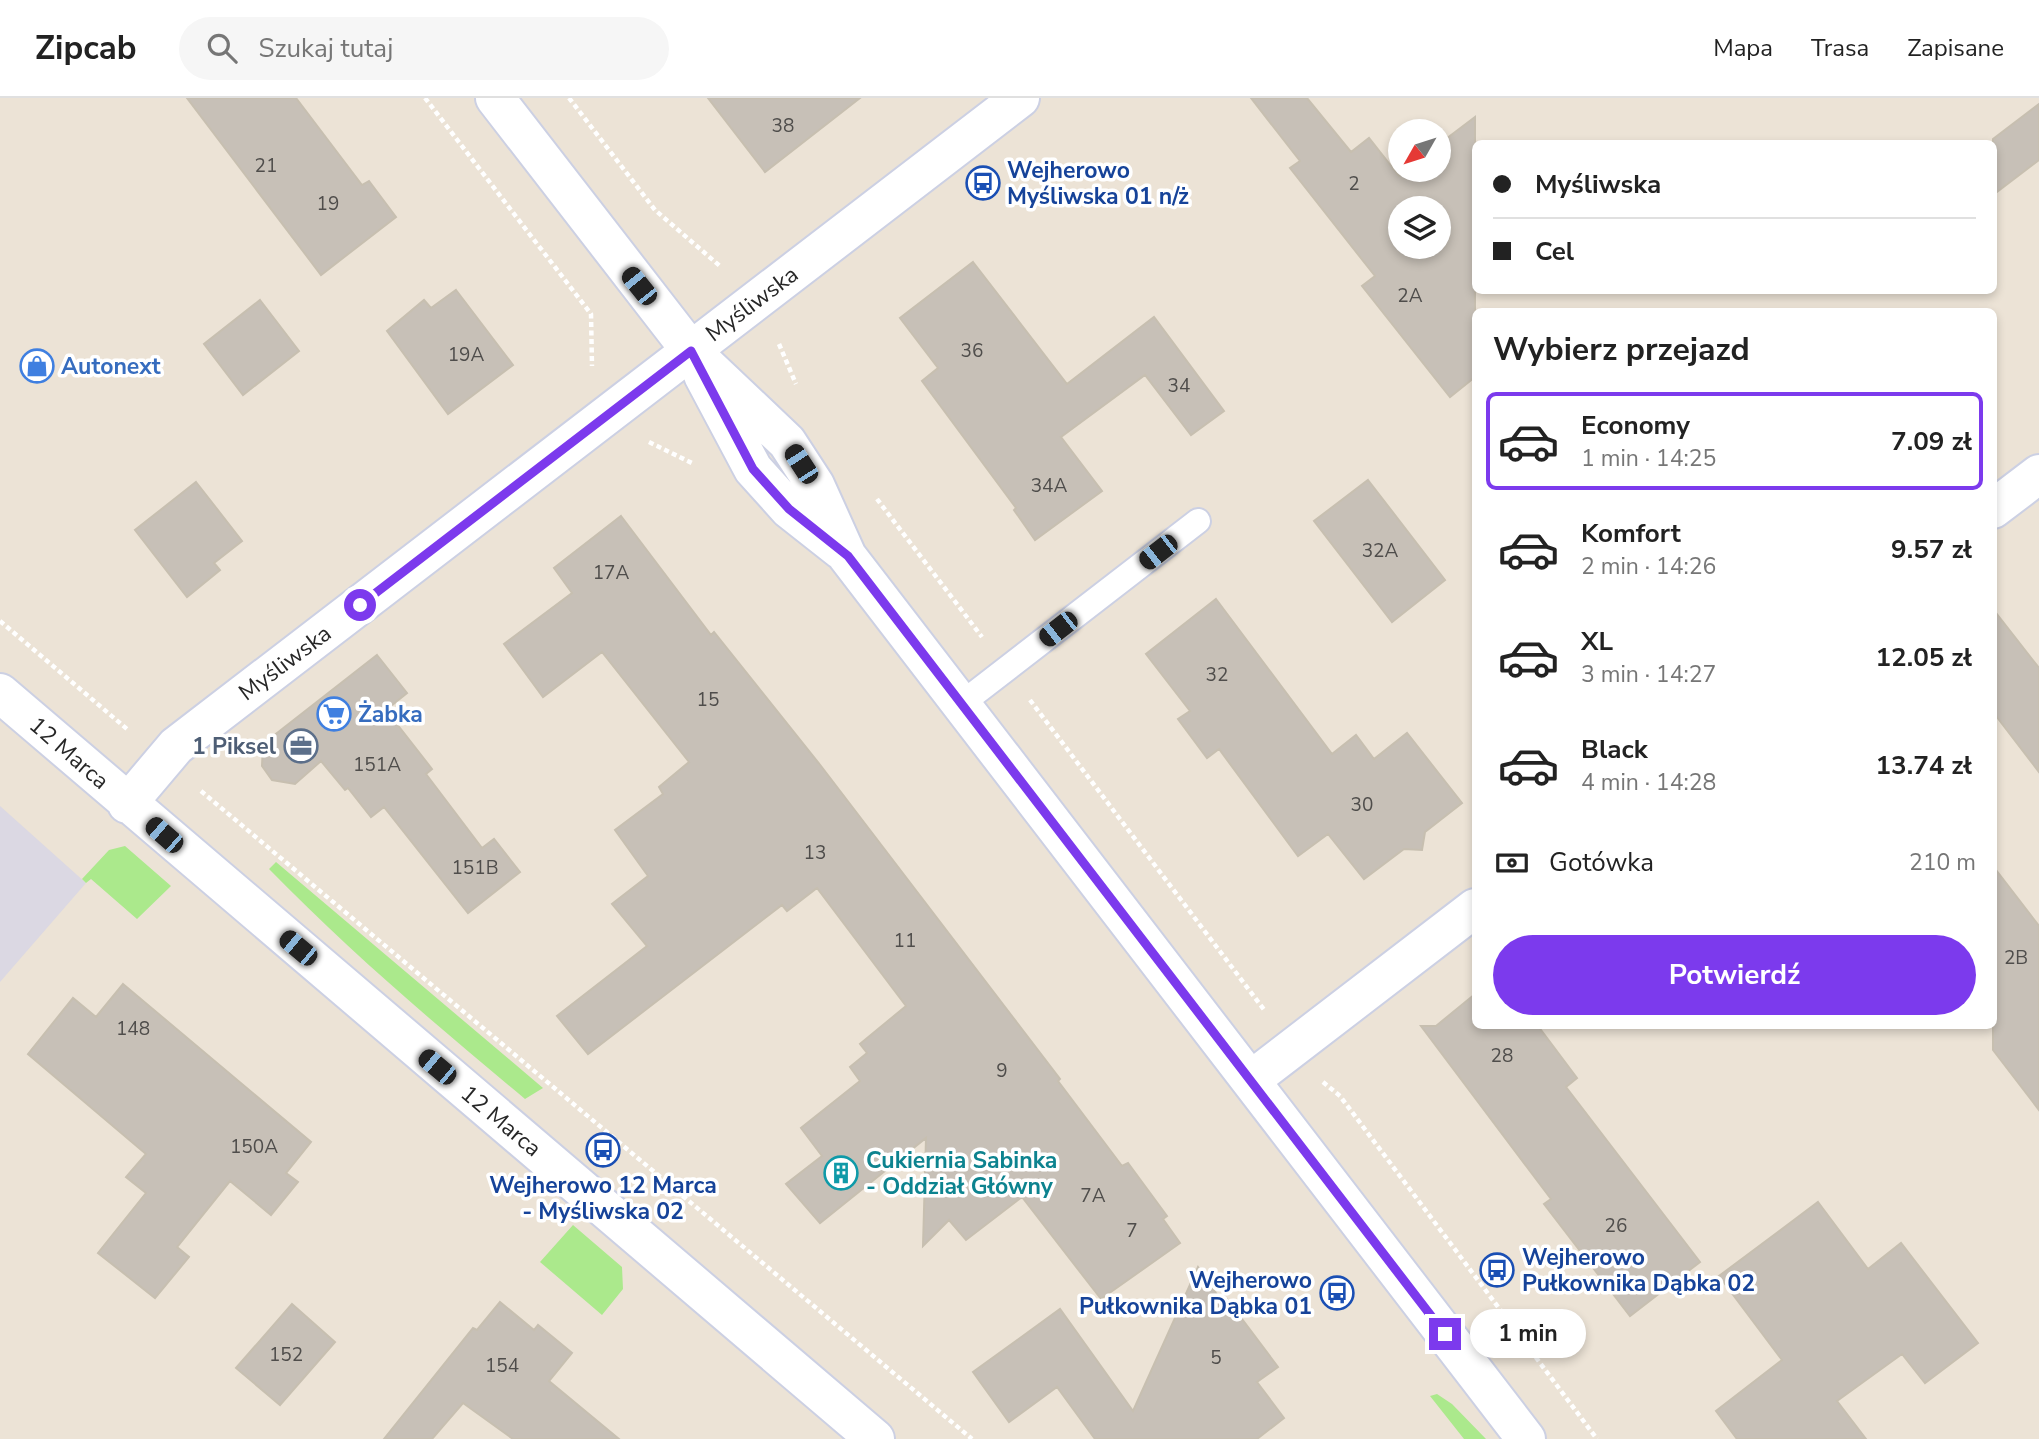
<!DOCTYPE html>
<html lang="pl">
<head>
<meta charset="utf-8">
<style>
	:root { --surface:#fff; --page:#f6f6f6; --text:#222; --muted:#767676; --line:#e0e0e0; --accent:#7c3aed }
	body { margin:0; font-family:"Nunito Sans",sans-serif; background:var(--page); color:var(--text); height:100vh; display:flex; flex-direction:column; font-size:26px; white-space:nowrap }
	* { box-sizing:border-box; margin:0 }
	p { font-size:23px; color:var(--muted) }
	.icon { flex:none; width:38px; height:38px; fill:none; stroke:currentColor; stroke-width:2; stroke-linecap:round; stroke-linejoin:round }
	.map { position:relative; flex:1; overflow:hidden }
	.sheet { position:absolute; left:1472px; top:210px; width:525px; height:721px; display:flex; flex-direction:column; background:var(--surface); border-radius:10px; box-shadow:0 4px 10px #0003 }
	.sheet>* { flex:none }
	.top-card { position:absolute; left:1472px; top:42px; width:525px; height:154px; border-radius:10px; box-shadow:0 4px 10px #0003; display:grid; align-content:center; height:154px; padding:0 21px; background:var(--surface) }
	.needle { width:46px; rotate:231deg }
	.buttons { position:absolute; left:1388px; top:21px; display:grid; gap:14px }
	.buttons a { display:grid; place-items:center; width:63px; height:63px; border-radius:50%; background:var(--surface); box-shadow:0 4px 10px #0003; font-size:35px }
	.end { position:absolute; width:32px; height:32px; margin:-16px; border:9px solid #7c3aed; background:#fff; box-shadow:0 0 0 4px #fff }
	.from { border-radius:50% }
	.bubble { position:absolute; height:49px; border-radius:24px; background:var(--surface); box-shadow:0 4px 10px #0003; font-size:23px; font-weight:700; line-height:49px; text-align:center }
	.car { position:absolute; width:21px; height:42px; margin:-21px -10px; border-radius:9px; box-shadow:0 0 5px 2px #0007; background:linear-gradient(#222 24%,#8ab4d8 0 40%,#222 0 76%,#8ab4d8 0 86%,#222 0) }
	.top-card b { display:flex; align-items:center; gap:24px; height:66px; font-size:26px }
	.top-card b+b { border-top:2px solid var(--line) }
	.top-card i { width:18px; height:18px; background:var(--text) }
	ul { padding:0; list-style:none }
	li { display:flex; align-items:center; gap:21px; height:98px; margin:0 14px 10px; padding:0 7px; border:4px solid transparent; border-radius:10px }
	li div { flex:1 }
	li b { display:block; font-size:26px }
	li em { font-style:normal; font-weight:700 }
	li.on { border-color:var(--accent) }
	li>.icon { width:63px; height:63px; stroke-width:1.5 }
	h2 { padding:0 21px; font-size:32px; line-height:84px }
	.pay { display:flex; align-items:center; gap:18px; height:77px; padding:0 21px; font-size:26px }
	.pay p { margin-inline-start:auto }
	.primary-button { display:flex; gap:14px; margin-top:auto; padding:14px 21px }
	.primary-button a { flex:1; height:80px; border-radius:42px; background:var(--accent); color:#fff; font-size:28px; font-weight:700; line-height:80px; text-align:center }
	header { display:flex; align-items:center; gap:42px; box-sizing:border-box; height:98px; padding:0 35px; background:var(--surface); border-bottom:2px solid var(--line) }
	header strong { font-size:33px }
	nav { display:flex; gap:38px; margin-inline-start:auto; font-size:24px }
	.search { width:490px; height:63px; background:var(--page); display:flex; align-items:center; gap:18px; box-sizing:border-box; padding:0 24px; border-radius:38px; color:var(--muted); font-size:26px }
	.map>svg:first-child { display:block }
</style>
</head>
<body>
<header>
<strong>Zipcab</strong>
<div class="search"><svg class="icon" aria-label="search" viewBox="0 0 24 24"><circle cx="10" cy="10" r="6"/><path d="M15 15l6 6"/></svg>Szukaj tutaj</div>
<nav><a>Mapa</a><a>Trasa</a><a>Zapisane</a></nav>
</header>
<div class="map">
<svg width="2039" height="1341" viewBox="0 0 2039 1341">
	<rect width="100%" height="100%" fill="#ece3d6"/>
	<path fill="#dbd8e3" d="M 0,708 L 86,785 L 0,884 Z"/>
	<path fill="#abe98c" d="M 125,748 L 171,788 L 137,821 L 91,781 L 86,785 L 82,781 L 109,752 Z
		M 276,764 L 543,990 L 525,1001 C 436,927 350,854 269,771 Z
		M 573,1127 L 622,1169 L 623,1191 L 602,1217 L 540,1164 Z
		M 1437,1296 L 1452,1306 L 1486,1341 L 1464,1341 L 1430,1298 Z"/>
	<path fill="#c7c0b7" stroke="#c7bfb0" stroke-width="2" fill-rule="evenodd" d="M 187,0 L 296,0 L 362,87 L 369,83 L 396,119 L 321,177 Z
		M 708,0 L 860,0 L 765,74 Z
		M 1251,0 L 1307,0 L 1351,54 L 1369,40 L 1399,78 L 1407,72 L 1438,72 L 1438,47 L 1475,19 L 1475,279 L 1450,299 L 1362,188 L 1375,178 L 1290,70 L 1300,63 ZM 1400,110 L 1438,110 L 1438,149 L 1400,149 Z
		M 2039,6 L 2039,62 L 1993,97 L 1993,41 Z
		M 973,164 L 1067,286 L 1154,219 L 1224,313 L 1191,337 L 1145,277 L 1061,339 L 1102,393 L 1035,442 L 1014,412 L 1016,410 L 922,283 L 938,270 L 900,220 Z
		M 456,192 L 513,267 L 448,316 L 387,233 L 424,202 L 431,210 Z
		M 260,202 L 299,253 L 243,297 L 204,246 Z
		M 1368,382 L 1445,482 L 1392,524 L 1314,423 Z
		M 196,384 L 242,443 L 214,465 L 220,472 L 187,499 L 135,432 Z
		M 621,418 L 711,537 L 714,534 L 821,668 L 1060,981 L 1058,983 L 1122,1068 L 1128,1065 L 1167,1118 L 1163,1121 L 1180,1145 L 1101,1201 L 1022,1099 L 966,1142 L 949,1122 L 923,1148 L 926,1040 L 820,1125 L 786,1086 L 822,1058 L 801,1030 L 860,983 L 850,969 L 867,955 L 860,946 L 906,908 L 817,790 L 787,813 L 782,807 L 588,956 L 557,918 L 647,848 L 612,806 L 648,778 L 615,732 L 663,696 L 659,689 L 689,664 L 602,554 L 543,599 L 504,546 L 572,495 L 554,470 Z
		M 1216,501 L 1332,656 L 1356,637 L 1374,661 L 1407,635 L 1462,705 L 1425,734 L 1422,752 L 1404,751 L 1364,781 L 1328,736 L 1298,758 L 1219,651 L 1207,660 L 1178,621 L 1190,613 L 1146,556 Z
		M 1993,511 L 2039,570 L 2039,674 L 1993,614 Z
		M 377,557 L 407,595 L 386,612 L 432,671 L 426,676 L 482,750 L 494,741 L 520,774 L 468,815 L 384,709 L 371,719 L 348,690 L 345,692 L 321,663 L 295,686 L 272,682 L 262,668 L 263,646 Z
		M 1993,768 L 2039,828 L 2039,1012 L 1993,952 Z
		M 123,886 L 311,1044 L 286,1075 L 298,1084 L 271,1117 L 230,1083 L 177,1149 L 189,1159 L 155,1200 L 98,1155 L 146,1095 L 126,1079 L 146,1056 L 28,956 L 73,900 L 96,919 Z
		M 1475,896 L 1475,928 L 1538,928 L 1577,980 L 1566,989 L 1700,1164 L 1630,1218 L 1544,1106 L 1551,1101 L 1421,928 L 1436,928 Z
		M 1818,1104 L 1868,1171 L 1901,1145 L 1978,1245 L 1925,1285 L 1902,1256 L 1837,1303 L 1866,1341 L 1737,1341 L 1716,1313 L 1782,1262 L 1719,1178 Z
		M 1198,1169 L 1222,1204 L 1227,1201 L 1278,1269 L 1257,1284 L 1284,1320 L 1257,1341 L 1095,1341 L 1057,1289 L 1009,1324 L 973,1274 L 1060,1211 L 1133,1313 Z
		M 500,1204 L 534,1232 L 538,1227 L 572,1255 L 549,1283 L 619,1341 L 513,1341 L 463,1305 L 432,1341 L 384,1341 L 473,1230 L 477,1232 Z
		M 292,1206 L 335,1244 L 280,1307 L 236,1270 Z"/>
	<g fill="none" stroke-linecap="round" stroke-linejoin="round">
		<defs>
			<path id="service" d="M 961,606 L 1198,423"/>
			<path id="minor" d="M 1993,411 L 2039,376
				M 1251,982 L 1475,810"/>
			<path id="tertiary" d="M 495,0 L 691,253 L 787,344 L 815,387 L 847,458 L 1526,1341
				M 703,277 L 753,371 L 789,411 L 841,452
				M 0,595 L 875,1341
				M 127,706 L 176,648 L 1020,0"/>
		</defs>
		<use href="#service" stroke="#ccd0e3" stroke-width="28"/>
		<use href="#minor" stroke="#ccd0e3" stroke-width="42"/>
		<use href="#tertiary" stroke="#ccd0e3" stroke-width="42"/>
		<path stroke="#fff" stroke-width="4.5" stroke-dasharray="5 3.5" stroke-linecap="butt" d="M 425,0 L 591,216 L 592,268
			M 569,0 L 655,112 L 721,169
			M 779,246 L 796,286
			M 649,344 L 694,366
			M 877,401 L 982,539
			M 0,523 L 127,631
			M 1030,602 L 1265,913
			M 201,693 L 972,1341
			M 1323,984 L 1340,998 L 1597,1341"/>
		<use href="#service" stroke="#fff" stroke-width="24"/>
		<use href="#minor" stroke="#fff" stroke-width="38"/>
		<use href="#tertiary" stroke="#fff" stroke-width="38"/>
	</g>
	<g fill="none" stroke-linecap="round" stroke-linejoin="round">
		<path stroke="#7c3aed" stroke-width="9" d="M 360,507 L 691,253 L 753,371 L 789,411 L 848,458 L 1445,1236"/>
	</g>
	<defs>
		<symbol id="bus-ring" viewBox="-11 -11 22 22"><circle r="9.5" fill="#fff" stroke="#1a4fb4" stroke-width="1.5"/><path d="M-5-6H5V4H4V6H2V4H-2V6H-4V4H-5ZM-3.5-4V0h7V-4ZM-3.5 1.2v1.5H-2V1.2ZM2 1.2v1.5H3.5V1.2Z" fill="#1a4fb4"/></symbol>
		<symbol id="shop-ring" viewBox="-11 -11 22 22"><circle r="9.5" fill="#fff" stroke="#3f7fe0" stroke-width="1.5"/><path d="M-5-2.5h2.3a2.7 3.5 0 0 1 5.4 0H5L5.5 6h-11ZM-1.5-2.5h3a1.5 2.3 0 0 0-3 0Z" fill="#3f7fe0"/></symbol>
		<symbol id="supermarket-ring" viewBox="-11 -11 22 22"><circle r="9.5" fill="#fff" stroke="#3f7fe0" stroke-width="1.5"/><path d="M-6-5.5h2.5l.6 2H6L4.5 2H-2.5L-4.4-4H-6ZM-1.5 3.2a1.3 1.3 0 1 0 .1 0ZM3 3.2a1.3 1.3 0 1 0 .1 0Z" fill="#3f7fe0"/></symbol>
		<symbol id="office-ring" viewBox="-11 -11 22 22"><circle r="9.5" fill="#fff" stroke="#5c6f8a" stroke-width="1.5"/><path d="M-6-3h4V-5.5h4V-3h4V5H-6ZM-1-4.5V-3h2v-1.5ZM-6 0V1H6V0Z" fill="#5c6f8a"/></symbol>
		<symbol id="building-ring" viewBox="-11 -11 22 22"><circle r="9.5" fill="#fff" stroke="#0f9aa8" stroke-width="1.5"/><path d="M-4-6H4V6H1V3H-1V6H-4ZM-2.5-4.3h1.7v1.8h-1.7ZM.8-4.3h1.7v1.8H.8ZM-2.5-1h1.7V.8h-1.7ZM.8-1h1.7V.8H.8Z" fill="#0f9aa8"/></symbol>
	</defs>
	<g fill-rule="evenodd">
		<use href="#bus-ring" x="964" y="66" width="38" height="38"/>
		<use href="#shop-ring" x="18" y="249" width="38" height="38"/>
		<use href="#supermarket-ring" x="315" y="597" width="38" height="38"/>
		<use href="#office-ring" x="282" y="629" width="38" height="38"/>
		<use href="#bus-ring" x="584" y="1033" width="38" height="38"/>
		<use href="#building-ring" x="822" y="1056" width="38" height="38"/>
		<use href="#bus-ring" x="1478" y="1153" width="38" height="38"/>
		<use href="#bus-ring" x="1318" y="1176" width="38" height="38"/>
	</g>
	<g text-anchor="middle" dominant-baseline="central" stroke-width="7" stroke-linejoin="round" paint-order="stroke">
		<g font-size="19" fill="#4f4d4b">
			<text x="783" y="28">38</text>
			<text x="266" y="68">21</text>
			<text x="1354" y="86">2</text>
			<text x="328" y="106">19</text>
			<text x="1410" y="198">2A</text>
			<text x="972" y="253">36</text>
			<text x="466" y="257">19A</text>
			<text x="1179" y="288">34</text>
			<text x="1049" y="388">34A</text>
			<text x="1380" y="453">32A</text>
			<text x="611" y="475">17A</text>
			<text x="1217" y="577">32</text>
			<text x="708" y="602">15</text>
			<text x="377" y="667">151A</text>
			<text x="1362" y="707">30</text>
			<text x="815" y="755">13</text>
			<text x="475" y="770">151B</text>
			<text x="905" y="843">11</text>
			<text x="2016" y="860">2B</text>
			<text x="133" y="931">148</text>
			<text x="1502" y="958">28</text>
			<text x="1002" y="973">9</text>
			<text x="254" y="1049">150A</text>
			<text x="1093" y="1098">7A</text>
			<text x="1616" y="1128">26</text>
			<text x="1132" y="1133">7</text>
			<text x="286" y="1257">152</text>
			<text x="1216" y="1260">5</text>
			<text x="502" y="1268">154</text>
		</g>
		<g font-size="23" font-weight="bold" fill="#164399" stroke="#fff" text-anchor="start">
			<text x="1007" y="72">Wejherowo<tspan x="1007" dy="26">Myśliwska 01 n/ż</tspan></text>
			<text x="603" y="1087" text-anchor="middle">Wejherowo 12 Marca<tspan x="603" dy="26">- Myśliwska 02</tspan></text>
			<text x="1522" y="1159">Wejherowo<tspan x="1522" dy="26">Pułkownika Dąbka 02</tspan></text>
			<text x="1312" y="1182" text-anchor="end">Wejherowo<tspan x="1312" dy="26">Pułkownika Dąbka 01</tspan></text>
		</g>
		<g font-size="23" fill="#272727" stroke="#fff">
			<text transform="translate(752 206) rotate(-37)">Myśliwska</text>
			<text transform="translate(285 565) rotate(-37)">Myśliwska</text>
			<text transform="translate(69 655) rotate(41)">12 Marca</text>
			<text transform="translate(501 1023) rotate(40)">12 Marca</text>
		</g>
		<g font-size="23" font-weight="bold" fill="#366cbe" stroke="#fff" text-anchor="start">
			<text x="61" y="268">Autonext</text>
			<text x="358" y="616">Żabka</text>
		</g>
		<g font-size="23" font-weight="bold" fill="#4e5e75" stroke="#fff" text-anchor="end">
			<text x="276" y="648">1 Piksel</text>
		</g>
		<g font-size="23" font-weight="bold" fill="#0d838f" stroke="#fff" text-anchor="start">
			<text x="866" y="1062">Cukiernia Sabinka<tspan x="866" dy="26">- Oddział Główny</tspan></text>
		</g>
	</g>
</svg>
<div class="buttons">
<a><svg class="needle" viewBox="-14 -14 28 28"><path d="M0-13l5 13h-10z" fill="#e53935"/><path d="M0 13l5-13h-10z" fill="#767676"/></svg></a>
<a><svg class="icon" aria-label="layers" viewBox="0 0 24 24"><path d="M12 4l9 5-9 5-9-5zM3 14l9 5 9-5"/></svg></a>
</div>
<i class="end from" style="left:360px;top:507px"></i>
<i class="end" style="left:1445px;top:1236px"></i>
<div class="bubble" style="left:1470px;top:1211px;width:116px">1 min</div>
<i class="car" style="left:639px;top:188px;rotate:321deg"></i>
<i class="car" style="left:801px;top:366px;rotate:327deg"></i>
<i class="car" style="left:1158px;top:454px;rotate:232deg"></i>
<i class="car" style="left:1058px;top:531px;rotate:232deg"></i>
<i class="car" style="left:164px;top:737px;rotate:311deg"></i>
<i class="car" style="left:298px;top:850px;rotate:310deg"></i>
<i class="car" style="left:437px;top:969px;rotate:310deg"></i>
<div class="top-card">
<b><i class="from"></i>Myśliwska</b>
<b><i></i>Cel</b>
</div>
<section class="sheet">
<h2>Wybierz przejazd</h2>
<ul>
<li class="on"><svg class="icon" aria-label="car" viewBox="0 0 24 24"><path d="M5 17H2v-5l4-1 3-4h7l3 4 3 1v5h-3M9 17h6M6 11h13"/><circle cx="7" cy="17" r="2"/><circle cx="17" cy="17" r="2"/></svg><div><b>Economy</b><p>1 min · 14:25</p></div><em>7.09 zł</em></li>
<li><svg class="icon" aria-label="car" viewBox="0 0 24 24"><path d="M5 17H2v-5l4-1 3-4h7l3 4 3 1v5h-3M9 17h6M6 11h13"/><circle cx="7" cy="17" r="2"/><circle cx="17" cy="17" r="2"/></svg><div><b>Komfort</b><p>2 min · 14:26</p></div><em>9.57 zł</em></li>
<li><svg class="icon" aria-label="car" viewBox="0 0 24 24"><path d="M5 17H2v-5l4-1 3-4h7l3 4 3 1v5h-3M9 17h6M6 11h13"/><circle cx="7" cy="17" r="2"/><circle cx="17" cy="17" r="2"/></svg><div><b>XL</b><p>3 min · 14:27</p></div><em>12.05 zł</em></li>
<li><svg class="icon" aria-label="car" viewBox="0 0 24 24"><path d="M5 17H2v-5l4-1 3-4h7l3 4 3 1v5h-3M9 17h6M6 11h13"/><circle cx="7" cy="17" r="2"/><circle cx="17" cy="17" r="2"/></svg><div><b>Black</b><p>4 min · 14:28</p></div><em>13.74 zł</em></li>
</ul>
<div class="pay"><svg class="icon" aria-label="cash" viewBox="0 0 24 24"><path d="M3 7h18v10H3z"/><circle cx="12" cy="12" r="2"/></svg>Gotówka<p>210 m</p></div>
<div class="primary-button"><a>Potwierdź</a></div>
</section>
</div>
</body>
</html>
